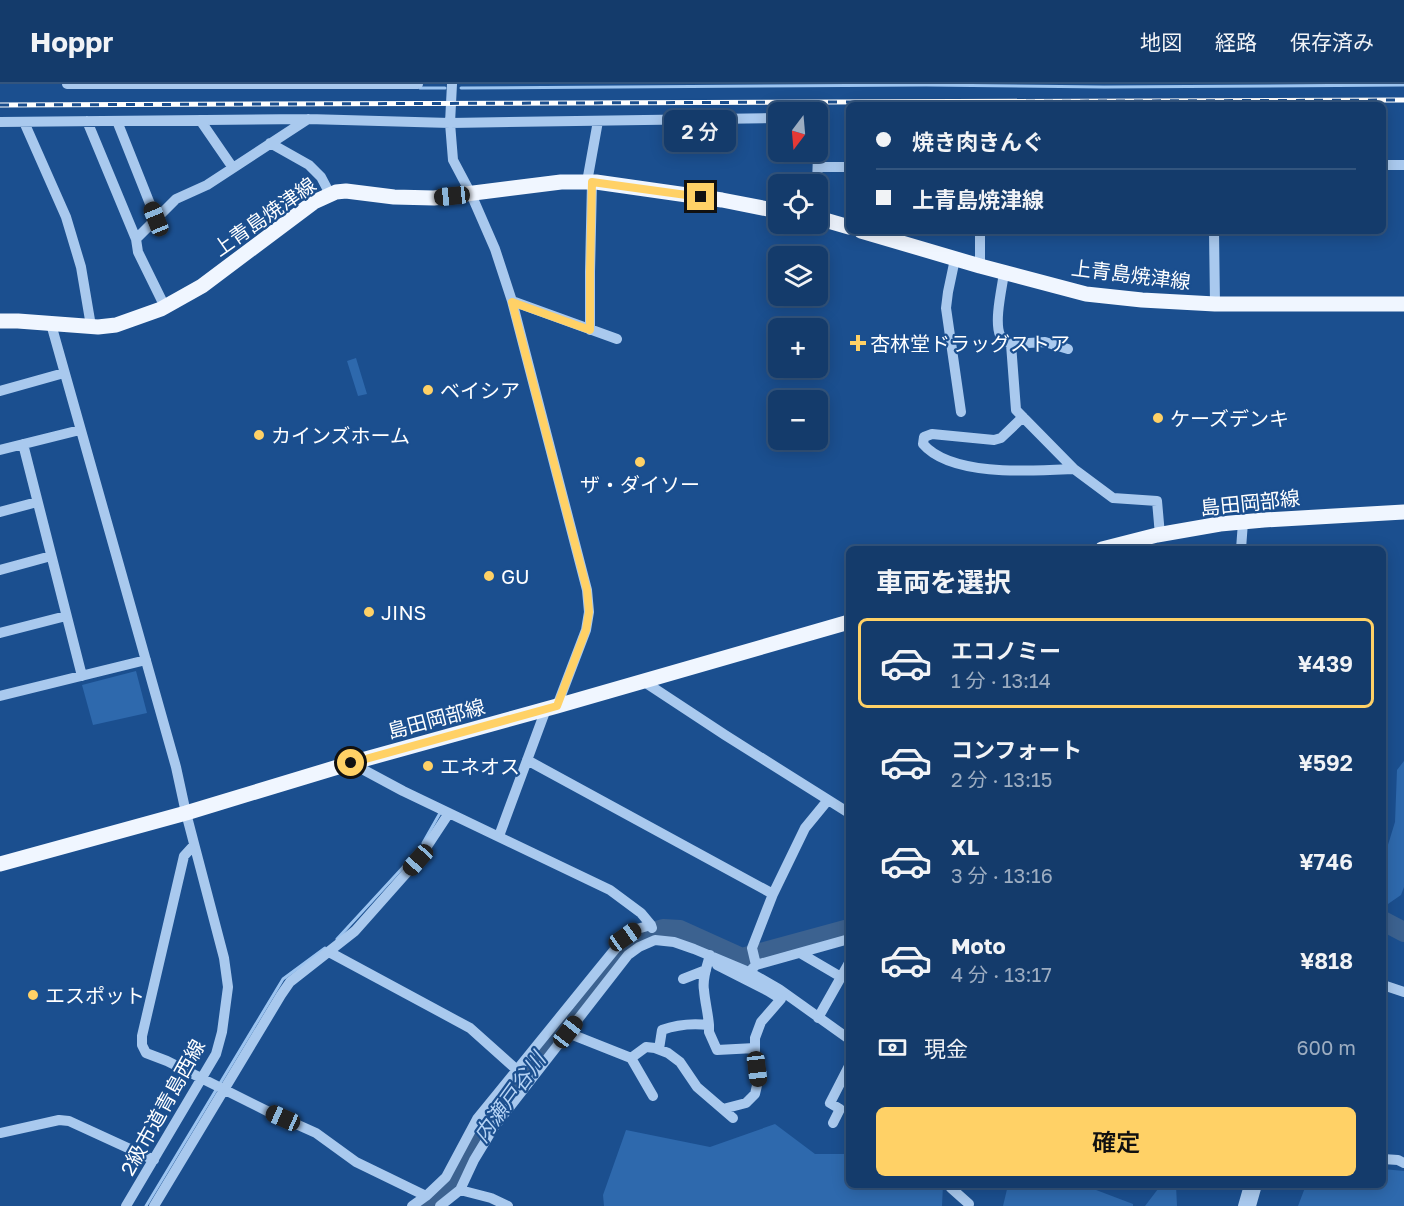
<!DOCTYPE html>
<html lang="ja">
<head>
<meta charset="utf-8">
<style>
	:root { --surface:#143b6b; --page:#1d4271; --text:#f1f3f6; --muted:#9dadc1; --line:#33557e; --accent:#ffd166 }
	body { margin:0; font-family:"Golos Text","Noto Sans JP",sans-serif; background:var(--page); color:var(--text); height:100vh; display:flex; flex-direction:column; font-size:22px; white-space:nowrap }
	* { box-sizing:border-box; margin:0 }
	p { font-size:20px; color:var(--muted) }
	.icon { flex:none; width:33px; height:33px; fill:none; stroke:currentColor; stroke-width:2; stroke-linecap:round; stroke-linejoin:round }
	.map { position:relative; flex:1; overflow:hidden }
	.sheet { position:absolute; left:846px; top:462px; width:540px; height:642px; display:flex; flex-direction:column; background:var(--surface); border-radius:9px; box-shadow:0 3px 15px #0003,0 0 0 2px var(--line) }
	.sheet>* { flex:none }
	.hud { position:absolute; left:846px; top:18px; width:540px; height:132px; border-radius:9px; box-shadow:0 3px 15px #0003,0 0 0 2px var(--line); display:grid; align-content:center; height:132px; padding:0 30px; background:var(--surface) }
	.needle { width:39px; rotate:196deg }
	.fabs { position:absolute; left:768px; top:18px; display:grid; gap:12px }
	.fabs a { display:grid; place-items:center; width:60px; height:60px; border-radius:9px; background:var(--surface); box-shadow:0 3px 15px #0003,0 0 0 2px var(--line); font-size:30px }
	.end { position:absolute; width:27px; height:27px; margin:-14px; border:8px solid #ffd166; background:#111; box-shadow:0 0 0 3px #111 }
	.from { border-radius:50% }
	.bubble { position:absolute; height:42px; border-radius:9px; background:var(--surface); box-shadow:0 3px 15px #0003,0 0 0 2px var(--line); font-size:20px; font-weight:600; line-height:42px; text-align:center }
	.car { position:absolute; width:18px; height:36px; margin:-18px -9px; border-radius:8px; box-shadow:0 0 4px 2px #0007; background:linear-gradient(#222 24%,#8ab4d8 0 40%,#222 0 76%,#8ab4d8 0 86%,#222 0) }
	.hud b { display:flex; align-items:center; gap:21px; height:57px; font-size:22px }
	.hud b+b { border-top:2px solid var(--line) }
	.hud i { width:15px; height:15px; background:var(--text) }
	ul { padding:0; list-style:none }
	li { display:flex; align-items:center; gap:18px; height:90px; margin:0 12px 9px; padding:0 18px; border:3px solid transparent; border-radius:9px }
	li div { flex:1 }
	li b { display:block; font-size:22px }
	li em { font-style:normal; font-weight:600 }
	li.active { border-color:var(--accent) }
	li>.icon { width:54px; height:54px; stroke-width:1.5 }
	h2 { padding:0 30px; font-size:27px; line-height:72px }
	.pay { display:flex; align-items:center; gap:15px; height:66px; padding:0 30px; font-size:22px }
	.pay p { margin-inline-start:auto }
	.action { display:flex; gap:12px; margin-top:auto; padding:12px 30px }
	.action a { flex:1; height:69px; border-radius:9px; background:var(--accent); color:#111; font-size:24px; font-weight:600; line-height:69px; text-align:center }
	header { display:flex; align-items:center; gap:36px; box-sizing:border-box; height:84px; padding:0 30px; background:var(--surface); border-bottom:2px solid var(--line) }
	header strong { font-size:28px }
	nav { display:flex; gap:33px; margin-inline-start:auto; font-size:21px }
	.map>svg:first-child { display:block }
</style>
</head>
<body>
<header>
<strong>Hoppr</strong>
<nav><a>地図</a><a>経路</a><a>保存済み</a></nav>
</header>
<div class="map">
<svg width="1404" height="1122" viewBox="0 0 1404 1122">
	<rect width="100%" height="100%" fill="#1b4f8f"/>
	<path fill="#2e69ad" d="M 356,274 L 367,310 L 358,312 L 347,277 Z
		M 136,587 L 147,629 L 93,641 L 82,601 Z
		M 1404,677 L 1404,803 L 1401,811 L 1388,820 L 1383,819 L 1383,777 L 1395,738 L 1397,686 Z
		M 775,1040 L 815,1070 L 849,1070 L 849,1101 L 943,1101 L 942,1122 L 604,1122 L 603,1111 L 626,1046 L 710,1063 Z
		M 1383,1085 L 1404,1087 L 1404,1122 L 1298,1122 L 1306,1101 L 1383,1101 Z
		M 1008,1101 L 1063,1101 L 1078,1103 L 1079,1101 L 1083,1101 L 1133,1120 L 1133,1122 L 1003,1122 Z
		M 1161,1101 L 1176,1101 L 1177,1122 L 1145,1122 Z"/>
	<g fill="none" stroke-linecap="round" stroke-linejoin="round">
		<path stroke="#9cc4f0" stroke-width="3" d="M 420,4 L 445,4
			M 461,4 L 926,1 L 1104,3 L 1404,1
			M 423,759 L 440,729
			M 337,855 L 418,767
			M 146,1122 L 283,895 L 325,864"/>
		<path stroke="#3c6290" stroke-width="20" d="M 1383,837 L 1404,848
			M 424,1122 L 446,1105 L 454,1095 L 471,1061 L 485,1041 L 625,863 L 642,851 L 663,845 L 680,846 L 742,874 L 849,845"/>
		<path stroke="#a9c9ee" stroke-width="10" d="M 67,0 L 418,0
			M 452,0 L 450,39 L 453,76 L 471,110 L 495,165 L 512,217 L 587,506 L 589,528 L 586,546 L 557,622
			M 200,36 L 233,84
			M 87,37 L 136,155 L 138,168 L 165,223
			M 117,37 L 156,135
			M 0,38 L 308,35 L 450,39 L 778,34
			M 24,38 L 66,133 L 81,183 L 91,242
			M 270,59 L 309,81 L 321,93 L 330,110
			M 1383,81 L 1404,81
			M 818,83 L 849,83
			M 587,98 L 598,37
			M 817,100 L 819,41 L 818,39
			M 980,147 L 980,182
			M 1214,147 L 1215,220
			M 136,155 L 176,115 L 207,101 L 308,35
			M 955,175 L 948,208 L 946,224 L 961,328
			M 1004,189 C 1002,204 994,237 1000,251 C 1003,256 1006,258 1011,260 L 1016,326 L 1074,385 L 1113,414 L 1157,417 L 1160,451
			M 512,217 L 617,255
			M 51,240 L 176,683 L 186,729 L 224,874 L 228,903 L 222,948 L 216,970 L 126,1122
			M 590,246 L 590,188 L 592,98
			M 1011,260 L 1045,258 L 1068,265
			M 0,307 L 64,289
			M 1023,333 L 1001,354 L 994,356 L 932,350 L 924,353 L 923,360 C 951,393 1033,387 1074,385
			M 23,360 L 82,592
			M 0,366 L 80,346
			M 0,428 L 37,418
			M 1241,465 L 1243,438
			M 0,486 L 51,472
			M 0,549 L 66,532
			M 643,597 L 725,651 L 849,729
			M 0,612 L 146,576
			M 527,676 L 773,810
			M 351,679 L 403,707 L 610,806 L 641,829 L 651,841 L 652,844
			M 499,752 L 546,625
			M 194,761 L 184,772 L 142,952 L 142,961 L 146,969 L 167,977 L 267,1027 L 316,1049 L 356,1078 L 426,1112 L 446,1093 L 477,1035 L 598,886 L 625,853 L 637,845 L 651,841
			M 329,868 L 470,944 L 517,986
			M 800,869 L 841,893
			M 717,881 L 768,907 L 781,915 L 761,938 L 755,954 L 755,973 L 758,997 L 755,1010 L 746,1019 L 723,1025
			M 756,881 L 752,864 L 773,810 L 805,744 L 828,716
			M 752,885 L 756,881 L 849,855
			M 683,895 L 706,886
			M 1383,901 L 1404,908
			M 818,934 L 849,879
			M 709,941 L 709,948 L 717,966 L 755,964
			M 568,949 L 631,974 L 646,963 L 655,964 L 668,969 L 680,978 L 697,1003 L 733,1034
			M 659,965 L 662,946 C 678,940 692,939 709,941 C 708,929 705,918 704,906 C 702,895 707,882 710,871
			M 631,974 L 653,1012
			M 833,1039 L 840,1025 L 830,1019 L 849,982
			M 0,1049 L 59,1036 L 69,1037 L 154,1076
			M 1383,1075 L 1398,1076 L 1404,1079
			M 952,1101 L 951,1104 L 969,1120
			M 460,1106 L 491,1114 L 508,1122
			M 154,1122 L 281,911 L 290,898 L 355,847 L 418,776 L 449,729
			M 412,1122 L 426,1112
			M 440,1122 L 460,1106 L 474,1076 L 494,1043 L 628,871 L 639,863 L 655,856 L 674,858 L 694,865 L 749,888 L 779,905 L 849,955
			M 1243,1122 L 1249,1101
			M 1251,1122 L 1257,1101"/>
		<path stroke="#f0f6ff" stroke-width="15" d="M 818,134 L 849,143
			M 861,147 L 980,182 L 1086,210 L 1142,216 L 1215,220 L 1404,220
			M 0,237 L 18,237 L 98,243 L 116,241 L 161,225 L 202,202 L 314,118 L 336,108 L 346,107 L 394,113 L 434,114 L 561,98 L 596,98 L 722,116 L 778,127
			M 1102,465 L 1157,451 L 1220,440 L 1264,436 L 1404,428
			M 0,780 L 186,729 L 351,679 L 557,622 L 849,538"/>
		<defs>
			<path id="rail" d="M 0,21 L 1404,16"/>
		</defs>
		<use href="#rail" stroke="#fff" stroke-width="5"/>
		<use href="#rail" stroke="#1b4f8f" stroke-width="3" stroke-dasharray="9" stroke-linecap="butt"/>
	</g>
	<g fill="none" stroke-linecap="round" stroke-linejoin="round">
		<path stroke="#ffd166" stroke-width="8" d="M 351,679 L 557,622 L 586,546 L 589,528 L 587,506 L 512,218 L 590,246 L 590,188 L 592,98 L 701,113"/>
	</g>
	<g fill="#ffd166" stroke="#1b4f8f" stroke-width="2">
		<path d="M855 250h6v6h6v6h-6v6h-6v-6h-6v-6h6z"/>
		<circle cx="428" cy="306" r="6"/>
		<circle cx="1158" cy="334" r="6"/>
		<circle cx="259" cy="351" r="6"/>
		<circle cx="640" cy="378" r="6"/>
		<circle cx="489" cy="492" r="6"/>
		<circle cx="369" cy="528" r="6"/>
		<circle cx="428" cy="682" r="6"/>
		<circle cx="33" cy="911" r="6"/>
	</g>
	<g text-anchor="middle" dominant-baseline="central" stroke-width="4.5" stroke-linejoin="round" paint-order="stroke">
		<g font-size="20" fill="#fff" stroke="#1b4f8f">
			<text transform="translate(264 132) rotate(-35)">上青島焼津線</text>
			<text transform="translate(1131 190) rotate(7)">上青島焼津線</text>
			<text transform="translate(1250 418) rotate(-6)">島田岡部線</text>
			<text transform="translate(436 634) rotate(-15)">島田岡部線</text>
			<text transform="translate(162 1023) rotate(-61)">2級市道青島西線</text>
		</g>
		<g font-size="20" fill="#fff" stroke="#1b4f8f" text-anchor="start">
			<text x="870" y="259">杏林堂ドラッグストア</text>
			<text x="440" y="306">ベイシア</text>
			<text x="1170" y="334">ケーズデンキ</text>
			<text x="271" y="351">カインズホーム</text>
			<text x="640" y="400" text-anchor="middle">ザ・ダイソー</text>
			<text x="501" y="492">GU</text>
			<text x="381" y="528">JINS</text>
			<text x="440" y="682">エネオス</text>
			<text x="45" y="911">エスポット</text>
		</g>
		<g font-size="21" font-style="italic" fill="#b5d3f5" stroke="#1b4f8f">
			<text transform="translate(509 1013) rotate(-54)">内瀬戸谷川</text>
		</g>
	</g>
</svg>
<div class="fabs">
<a><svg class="needle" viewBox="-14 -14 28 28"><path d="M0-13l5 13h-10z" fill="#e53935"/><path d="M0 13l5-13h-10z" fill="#9dadc1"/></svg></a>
<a><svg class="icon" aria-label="locate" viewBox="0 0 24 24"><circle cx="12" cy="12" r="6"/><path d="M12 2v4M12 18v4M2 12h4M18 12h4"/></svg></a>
<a><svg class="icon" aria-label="layers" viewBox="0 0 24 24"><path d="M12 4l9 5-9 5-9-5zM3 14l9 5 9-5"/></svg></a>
<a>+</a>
<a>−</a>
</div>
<i class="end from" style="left:351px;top:679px"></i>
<i class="end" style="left:701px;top:113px"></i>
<div class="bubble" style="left:664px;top:26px;width:72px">2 分</div>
<i class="car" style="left:452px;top:112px;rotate:264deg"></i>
<i class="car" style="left:156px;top:135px;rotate:338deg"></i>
<i class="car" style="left:418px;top:776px;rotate:222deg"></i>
<i class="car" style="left:625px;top:853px;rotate:55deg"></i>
<i class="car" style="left:568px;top:948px;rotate:38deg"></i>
<i class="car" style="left:757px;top:985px;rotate:173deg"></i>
<i class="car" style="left:283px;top:1034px;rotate:294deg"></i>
<div class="hud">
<b><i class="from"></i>焼き肉きんぐ</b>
<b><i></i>上青島焼津線</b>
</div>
<section class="sheet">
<h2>車両を選択</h2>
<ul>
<li class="active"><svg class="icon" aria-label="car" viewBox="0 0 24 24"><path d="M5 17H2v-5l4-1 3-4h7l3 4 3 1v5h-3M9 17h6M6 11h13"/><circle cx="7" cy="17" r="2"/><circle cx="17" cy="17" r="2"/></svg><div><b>エコノミー</b><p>1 分 · 13:14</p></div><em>¥439</em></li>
<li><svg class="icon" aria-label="car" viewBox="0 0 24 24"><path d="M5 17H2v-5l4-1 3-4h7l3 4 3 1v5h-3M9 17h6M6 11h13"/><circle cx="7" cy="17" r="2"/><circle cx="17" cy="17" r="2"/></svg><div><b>コンフォート</b><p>2 分 · 13:15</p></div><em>¥592</em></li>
<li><svg class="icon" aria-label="car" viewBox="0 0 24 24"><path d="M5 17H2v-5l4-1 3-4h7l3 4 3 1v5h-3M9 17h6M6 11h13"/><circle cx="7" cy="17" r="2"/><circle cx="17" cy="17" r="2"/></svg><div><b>XL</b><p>3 分 · 13:16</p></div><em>¥746</em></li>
<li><svg class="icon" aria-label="car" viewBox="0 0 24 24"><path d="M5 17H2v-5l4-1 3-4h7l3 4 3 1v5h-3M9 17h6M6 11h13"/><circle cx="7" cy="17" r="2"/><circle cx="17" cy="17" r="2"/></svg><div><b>Moto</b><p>4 分 · 13:17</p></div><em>¥818</em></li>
</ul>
<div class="pay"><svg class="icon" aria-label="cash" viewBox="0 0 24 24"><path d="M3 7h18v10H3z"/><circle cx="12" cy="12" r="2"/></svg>現金<p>600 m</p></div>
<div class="action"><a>確定</a></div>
</section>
</div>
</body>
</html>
